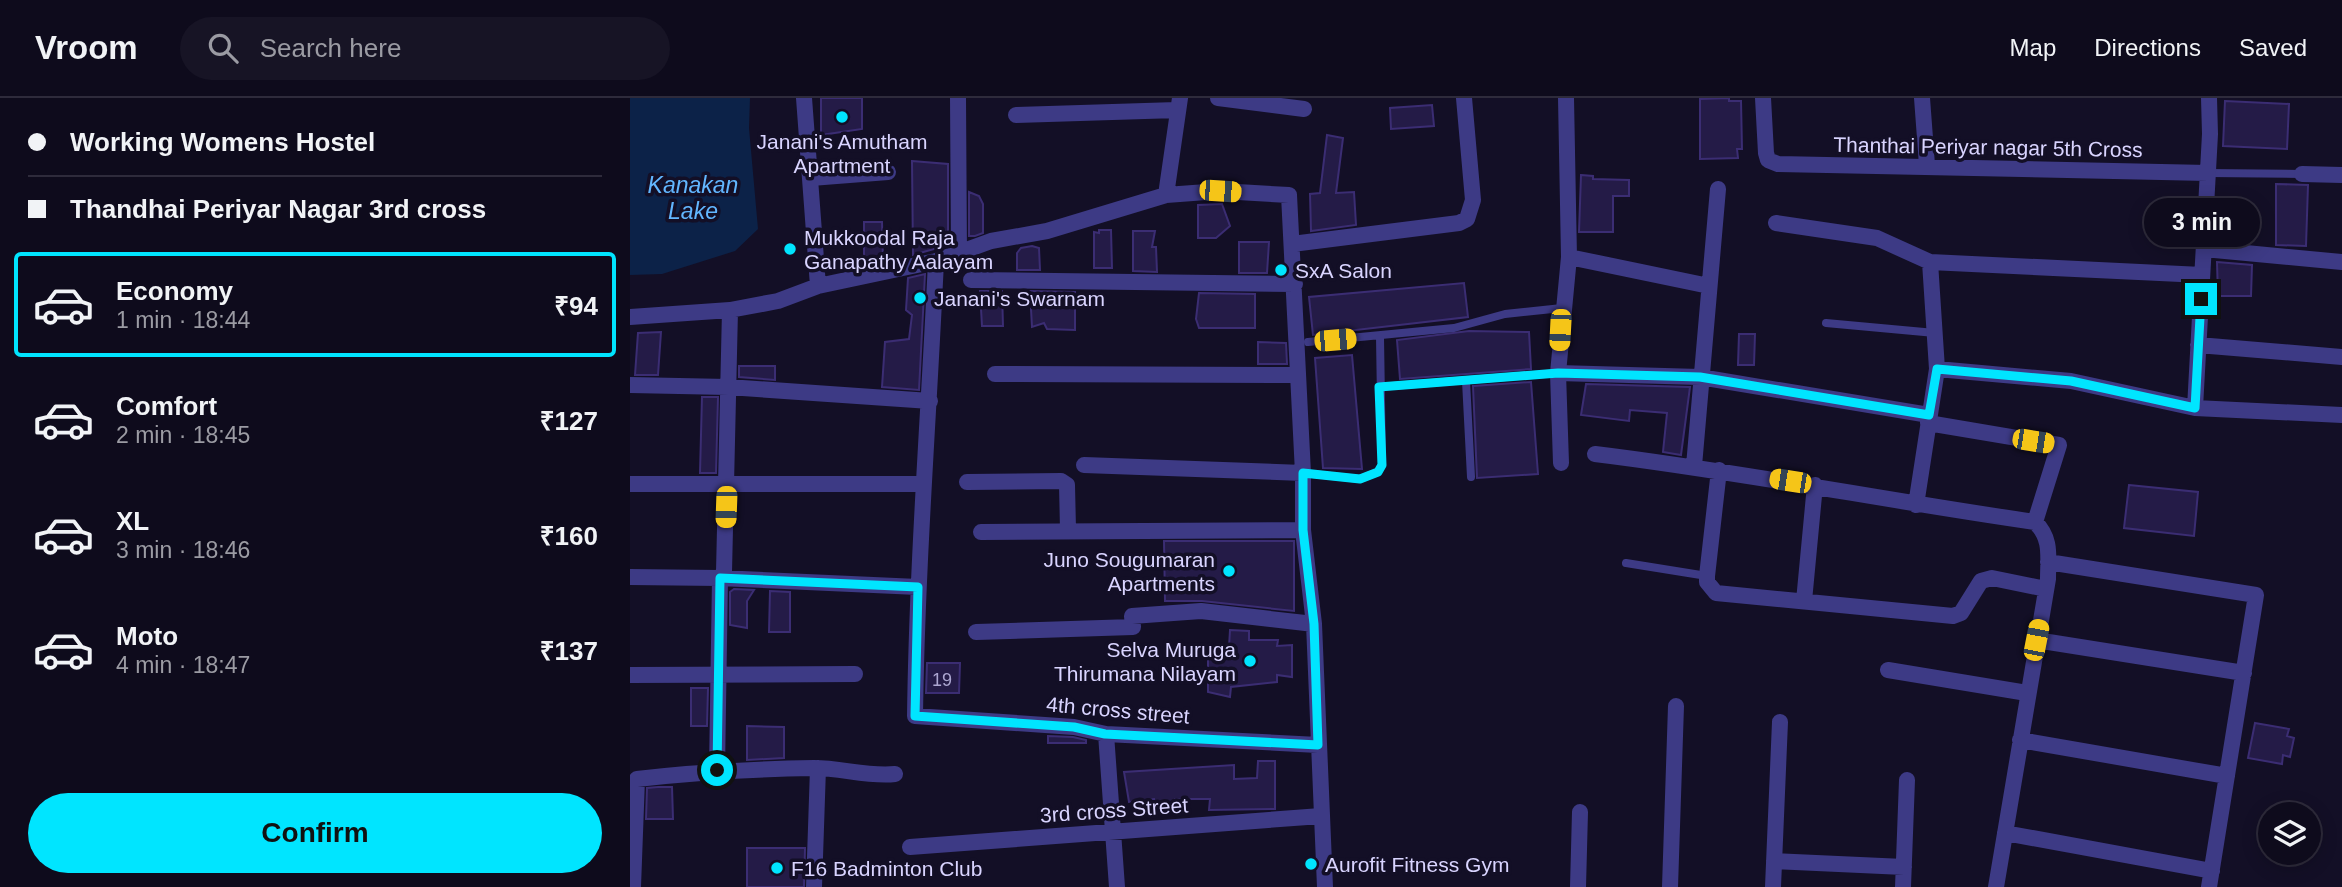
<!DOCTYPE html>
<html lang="en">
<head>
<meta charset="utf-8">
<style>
	:root { --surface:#0e0b1c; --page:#171425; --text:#f1f3f6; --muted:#9b9ba3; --line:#2e2b3b; --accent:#00e5ff }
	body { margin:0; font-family:Arial,sans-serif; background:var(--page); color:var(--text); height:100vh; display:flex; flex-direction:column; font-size:26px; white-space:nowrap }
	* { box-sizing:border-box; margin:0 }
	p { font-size:23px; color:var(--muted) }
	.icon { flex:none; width:38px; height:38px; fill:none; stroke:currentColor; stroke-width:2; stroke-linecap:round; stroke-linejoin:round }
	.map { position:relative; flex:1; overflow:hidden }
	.details { display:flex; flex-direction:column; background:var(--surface); width:630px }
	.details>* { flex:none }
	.banner { display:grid; align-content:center; height:154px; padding:0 28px; background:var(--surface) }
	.controls { position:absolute; left:1628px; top:704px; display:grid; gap:14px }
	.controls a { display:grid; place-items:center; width:63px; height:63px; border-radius:50%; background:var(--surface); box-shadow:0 4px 18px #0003,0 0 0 2px var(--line); font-size:35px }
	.end { position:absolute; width:32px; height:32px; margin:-16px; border:9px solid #00e5ff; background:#111; box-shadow:0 0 0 4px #111 }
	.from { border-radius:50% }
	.bubble { position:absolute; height:49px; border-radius:24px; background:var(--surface); box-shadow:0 4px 18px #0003,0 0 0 2px var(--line); font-size:23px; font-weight:700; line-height:49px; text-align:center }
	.car { position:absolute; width:21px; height:42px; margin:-21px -10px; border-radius:9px; box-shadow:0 0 5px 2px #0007; background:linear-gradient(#f5c518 24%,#345 0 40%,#f5c518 0 76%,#345 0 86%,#f5c518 0) }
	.banner b { display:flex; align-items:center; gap:24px; height:66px; font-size:26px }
	.banner b+b { border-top:2px solid var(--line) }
	.banner i { width:18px; height:18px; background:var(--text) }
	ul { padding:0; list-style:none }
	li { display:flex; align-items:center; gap:21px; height:105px; margin:0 14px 10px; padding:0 14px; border:4px solid transparent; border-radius:7px }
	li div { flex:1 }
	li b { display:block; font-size:26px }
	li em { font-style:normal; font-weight:700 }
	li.active { border-color:var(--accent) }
	li>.icon { width:63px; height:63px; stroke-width:1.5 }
	.primary-button { display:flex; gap:14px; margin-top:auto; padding:14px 28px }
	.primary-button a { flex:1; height:80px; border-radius:42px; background:var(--accent); color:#111; font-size:28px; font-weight:700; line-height:80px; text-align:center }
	header { display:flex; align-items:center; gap:42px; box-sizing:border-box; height:98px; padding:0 35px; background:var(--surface); border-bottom:2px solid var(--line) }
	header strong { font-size:33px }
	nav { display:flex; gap:38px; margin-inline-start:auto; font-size:24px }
	.search { width:490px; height:63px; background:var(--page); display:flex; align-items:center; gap:18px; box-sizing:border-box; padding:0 24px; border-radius:38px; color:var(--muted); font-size:26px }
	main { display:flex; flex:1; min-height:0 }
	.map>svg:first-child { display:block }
</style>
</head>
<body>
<header>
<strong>Vroom</strong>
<div class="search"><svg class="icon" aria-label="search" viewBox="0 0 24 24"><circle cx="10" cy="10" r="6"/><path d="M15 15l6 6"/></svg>Search here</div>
<nav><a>Map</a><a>Directions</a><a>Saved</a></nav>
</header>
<main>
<section class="details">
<div class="banner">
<b><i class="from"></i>Working Womens Hostel</b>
<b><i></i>Thandhai Periyar Nagar 3rd cross</b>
</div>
<ul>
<li class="active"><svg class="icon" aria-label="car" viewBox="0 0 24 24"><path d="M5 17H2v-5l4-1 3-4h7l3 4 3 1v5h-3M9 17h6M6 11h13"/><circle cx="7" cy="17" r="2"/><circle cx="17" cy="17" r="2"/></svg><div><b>Economy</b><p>1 min · 18:44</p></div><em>₹94</em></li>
<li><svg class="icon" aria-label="car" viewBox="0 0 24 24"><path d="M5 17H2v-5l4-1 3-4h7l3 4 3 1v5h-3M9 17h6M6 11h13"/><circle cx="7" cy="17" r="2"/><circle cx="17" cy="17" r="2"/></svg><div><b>Comfort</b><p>2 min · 18:45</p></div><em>₹127</em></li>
<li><svg class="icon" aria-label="car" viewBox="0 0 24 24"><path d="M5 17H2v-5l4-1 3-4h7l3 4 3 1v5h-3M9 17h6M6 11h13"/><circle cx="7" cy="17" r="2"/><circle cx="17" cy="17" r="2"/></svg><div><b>XL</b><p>3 min · 18:46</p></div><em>₹160</em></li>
<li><svg class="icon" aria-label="car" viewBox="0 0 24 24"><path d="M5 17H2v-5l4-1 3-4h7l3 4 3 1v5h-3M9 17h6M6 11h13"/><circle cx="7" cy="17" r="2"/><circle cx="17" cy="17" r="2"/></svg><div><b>Moto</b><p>4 min · 18:47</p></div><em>₹137</em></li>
</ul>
<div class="primary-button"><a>Confirm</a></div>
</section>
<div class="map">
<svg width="1712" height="789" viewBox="0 0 1712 789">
	<rect width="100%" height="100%" fill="#130f26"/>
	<path fill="#0c2248" d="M 0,0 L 120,0 L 119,30 L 128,131 L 105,153 L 32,176 L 0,177 Z"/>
	<path fill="#241b47" stroke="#3b2d73" stroke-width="2" d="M 191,0 L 232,0 L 232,31 L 191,37 Z
		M 1099,0 L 1099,3 L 1111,3 L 1112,51 L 1107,51 L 1108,60 L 1070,61 L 1070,1 Z
		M 1595,3 L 1659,6 L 1657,51 L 1593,48 Z
		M 802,7 L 804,28 L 761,31 L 760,10 Z
		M 697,37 L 713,40 L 706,95 L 724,94 L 726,127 L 681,133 L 680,96 L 690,95 Z
		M 282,63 L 318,66 L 318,147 L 283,157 Z
		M 951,77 L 963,78 L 963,81 L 999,82 L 999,98 L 983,98 L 983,134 L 949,134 Z
		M 1646,86 L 1678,87 L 1676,148 L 1646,147 Z
		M 339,94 L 349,98 L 353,106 L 353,135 L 345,138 L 339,138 Z
		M 592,106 L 600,128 L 586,140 L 568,140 L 568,107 Z
		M 234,124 L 252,124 L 253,163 L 234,163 Z
		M 469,132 L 481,132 L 482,170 L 464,170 L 464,134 L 469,135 Z
		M 503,133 L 525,133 L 522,149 L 526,149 L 527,174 L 503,173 Z
		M 609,144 L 639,144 L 637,175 L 609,175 Z
		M 402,148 L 409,150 L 410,172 L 387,172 L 387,155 L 391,150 Z
		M 1587,164 L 1622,167 L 1621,198 L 1588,198 Z
		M 295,176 L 289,292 L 252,289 L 255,244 L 279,241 L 282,217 L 276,212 L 278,180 Z
		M 834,185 L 838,219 L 683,237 L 679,199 Z
		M 350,193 L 372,193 L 373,228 L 352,228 Z
		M 400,193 L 445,194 L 445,232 L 417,231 L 414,225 L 402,229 Z
		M 569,195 L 625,196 L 625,230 L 569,230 L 566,221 Z
		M 839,233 L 899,234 L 901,271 L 770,281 L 767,242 Z
		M 31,234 L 28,277 L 5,277 L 8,235 Z
		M 1109,236 L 1125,236 L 1124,267 L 1108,267 Z
		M 628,244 L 656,245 L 657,266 L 628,266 Z
		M 722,257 L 732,371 L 693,370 L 685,260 Z
		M 109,268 L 145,268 L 145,282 L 109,279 Z
		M 901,284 L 908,376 L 847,380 L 843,288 Z
		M 956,286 L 1060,289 L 1051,357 L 1033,354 L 1037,315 L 1000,312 L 999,323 L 951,317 Z
		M 72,299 L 88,299 L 86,375 L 70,375 Z
		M 1499,387 L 1568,394 L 1564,438 L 1494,430 Z
		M 534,443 L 664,443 L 664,513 L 572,503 L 535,503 Z
		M 104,491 L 124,492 L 117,503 L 117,530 L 100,527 L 100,494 Z
		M 140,493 L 160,494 L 160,534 L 139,534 Z
		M 600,532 L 619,533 L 619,542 L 648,542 L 647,548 L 662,547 L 662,579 L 647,577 L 647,584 L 601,589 L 600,599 L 578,594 L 578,548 L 599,549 Z
		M 297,565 L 330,565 L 329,595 L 296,595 Z
		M 61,590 L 78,590 L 77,628 L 61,628 Z
		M 1625,625 L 1659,631 L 1657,638 L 1664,640 L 1660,659 L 1653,657 L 1652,666 L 1618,660 Z
		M 117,628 L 154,629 L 154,660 L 117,662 Z
		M 418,638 L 443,639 L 456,642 L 456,645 L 418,645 Z
		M 628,663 L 645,663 L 645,711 L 579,712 L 580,701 L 545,701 L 546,712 L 526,715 L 524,701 L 499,704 L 494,674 L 604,667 L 604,681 L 627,680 Z
		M 28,689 L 42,689 L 43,721 L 16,721 L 17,690 Z
		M 117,750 L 175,750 L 174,789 L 117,789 Z"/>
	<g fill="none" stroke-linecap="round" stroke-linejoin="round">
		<path stroke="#3d3a85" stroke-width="8" d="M 1578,75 L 1672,76
			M 1196,225 L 1305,235
			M 678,244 L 824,230 L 875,216 L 932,210
			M 836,283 L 841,379
			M 749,289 L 928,275
			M 673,375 L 730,381 L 748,374 L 752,367 L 750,239
			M 996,465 L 1077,478"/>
		<path stroke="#3d3a85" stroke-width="16" d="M 174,0 L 188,188
			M 328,0 L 329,155
			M 588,0 L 674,11
			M 936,0 L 939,159 L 1079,188
			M 1133,0 L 1136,55 L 1138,62 L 1148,66 L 1578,75
			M 1292,0 L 1297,67
			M 386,17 L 547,12
			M 1672,76 L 1712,77
			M 181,80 L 258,74
			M 536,97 L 550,0
			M 1146,125 L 1247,140 L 1300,164 L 1572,177
			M 662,146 L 829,125 L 837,121 L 843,102 L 834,0
			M 1574,151 L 1712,164
			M 306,163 C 299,315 287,466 285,618 L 444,629 L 476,636 L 688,647
			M 1300,164 L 1307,271
			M 341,182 L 665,186
			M 0,219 L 100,212
			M 1568,247 L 1712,259
			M 928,275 L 1070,279 L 1299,317
			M 365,276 L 668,277
			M 0,287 L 98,289 L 300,303
			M 1565,310 L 1580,36 L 1579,0
			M 1298,325 L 1429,347 L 1405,424 C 1422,441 1418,458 1418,481 L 1366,789
			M 965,356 C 1113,374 1258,403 1405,424
			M 931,365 L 928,275 L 939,159
			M 454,367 L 673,375
			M 1064,368 L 1088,91
			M 1089,372 L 1077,478 L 1077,484 L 1086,495 L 1323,518 L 1331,515 L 1351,483 L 1362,480 L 1416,491
			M 337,384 L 431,383 L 437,387 L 438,431
			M 0,386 L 292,386
			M 1286,407 L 1307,271 L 1441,283 L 1565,310 L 1712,317
			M 351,434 L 673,432
			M 1418,464 L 1626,497 L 1579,789
			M 0,479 L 90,480 L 288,489
			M 1174,503 L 1185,387
			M 346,534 L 503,529 L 502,518 L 571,513 L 684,526
			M 1406,542 L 1614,575
			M 1258,572 L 1397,595
			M 0,577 L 225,576
			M 476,636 L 487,789
			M 1390,642 L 1597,678
			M 87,672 L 90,480 L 94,474 L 100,212 L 148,203 L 188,188 L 306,163 L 361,143 L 417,133 L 536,97 L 590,93 L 659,97 L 673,375 L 673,432 L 684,526 L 695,789
			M 1375,735 L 1582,773
			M 280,749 L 691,718
			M 1144,763 L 1274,769
			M 3,789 L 7,681 C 66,674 124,671 184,670 C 212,670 238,679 265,676
			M 184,789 L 188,670
			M 948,789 L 950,714
			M 1040,789 L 1046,608
			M 1143,789 L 1150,624
			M 1273,789 L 1277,682"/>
	</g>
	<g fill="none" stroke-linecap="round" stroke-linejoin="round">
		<path stroke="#00e5ff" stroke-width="9" d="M 87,672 L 90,480 L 288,489 L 285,618 L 444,629 L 475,636 L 688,647 L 684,526 L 673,432 L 673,375 L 730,381 L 748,374 L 752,367 L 749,289 L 928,275 L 1070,279 L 1299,317 L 1307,271 L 1441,283 L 1565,310 L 1571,201"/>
	</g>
	<g fill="#00e5ff" stroke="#130f26" stroke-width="2.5">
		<circle cx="212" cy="19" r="7"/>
		<circle cx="160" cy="151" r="7"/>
		<circle cx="651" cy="172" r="7"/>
		<circle cx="290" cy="200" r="7"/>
		<circle cx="599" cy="473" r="7"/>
		<circle cx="620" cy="563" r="7"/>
		<circle cx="681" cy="766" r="7"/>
		<circle cx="147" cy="770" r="7"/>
	</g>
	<g text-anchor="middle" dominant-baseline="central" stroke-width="7" stroke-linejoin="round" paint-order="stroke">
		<g font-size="18" fill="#aca6d1">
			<text x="312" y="582">19</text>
		</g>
		<g font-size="21" fill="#d9d4ff" stroke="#130f26" text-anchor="start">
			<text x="212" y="43" text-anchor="middle">Janani's Amutham<tspan x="212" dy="24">Apartment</tspan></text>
			<text x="174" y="139">Mukkoodal Raja<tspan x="174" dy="24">Ganapathy Aalayam</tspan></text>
			<text x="665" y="172">SxA Salon</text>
			<text x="304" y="200">Janani's Swarnam</text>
			<text x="585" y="461" text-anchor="end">Juno Sougumaran<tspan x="585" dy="24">Apartments</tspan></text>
			<text x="606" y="551" text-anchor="end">Selva Muruga<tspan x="606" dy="24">Thirumana Nilayam</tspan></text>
			<text x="695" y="766">Aurofit Fitness Gym</text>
			<text x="161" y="770">F16 Badminton Club</text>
		</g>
		<g font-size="21" fill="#d9d4ff" stroke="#130f26">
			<text transform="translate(1358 49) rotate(1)">Thanthai Periyar nagar 5th Cross</text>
			<text transform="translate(488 612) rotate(5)">4th cross street</text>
			<text transform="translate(484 712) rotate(-4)">3rd cross Street</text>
		</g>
		<g font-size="23" font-style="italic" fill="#62b6ff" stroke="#130f26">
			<text x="63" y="87">Kanakan<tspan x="63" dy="26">Lake</tspan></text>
		</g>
	</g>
</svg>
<div class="controls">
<a><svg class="icon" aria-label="layers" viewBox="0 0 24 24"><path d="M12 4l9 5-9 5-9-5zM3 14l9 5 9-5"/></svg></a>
</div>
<i class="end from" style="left:87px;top:672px"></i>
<i class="end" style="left:1571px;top:201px"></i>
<div class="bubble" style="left:1514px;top:100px;width:116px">3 min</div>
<i class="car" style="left:590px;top:93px;rotate:94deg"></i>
<i class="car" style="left:930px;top:232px;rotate:183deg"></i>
<i class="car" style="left:705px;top:242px;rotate:85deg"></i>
<i class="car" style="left:1403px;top:343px;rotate:99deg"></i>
<i class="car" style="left:1160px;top:383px;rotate:279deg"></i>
<i class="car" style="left:96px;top:409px;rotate:182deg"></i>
<i class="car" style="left:1406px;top:542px;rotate:11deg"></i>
</div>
</main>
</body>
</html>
